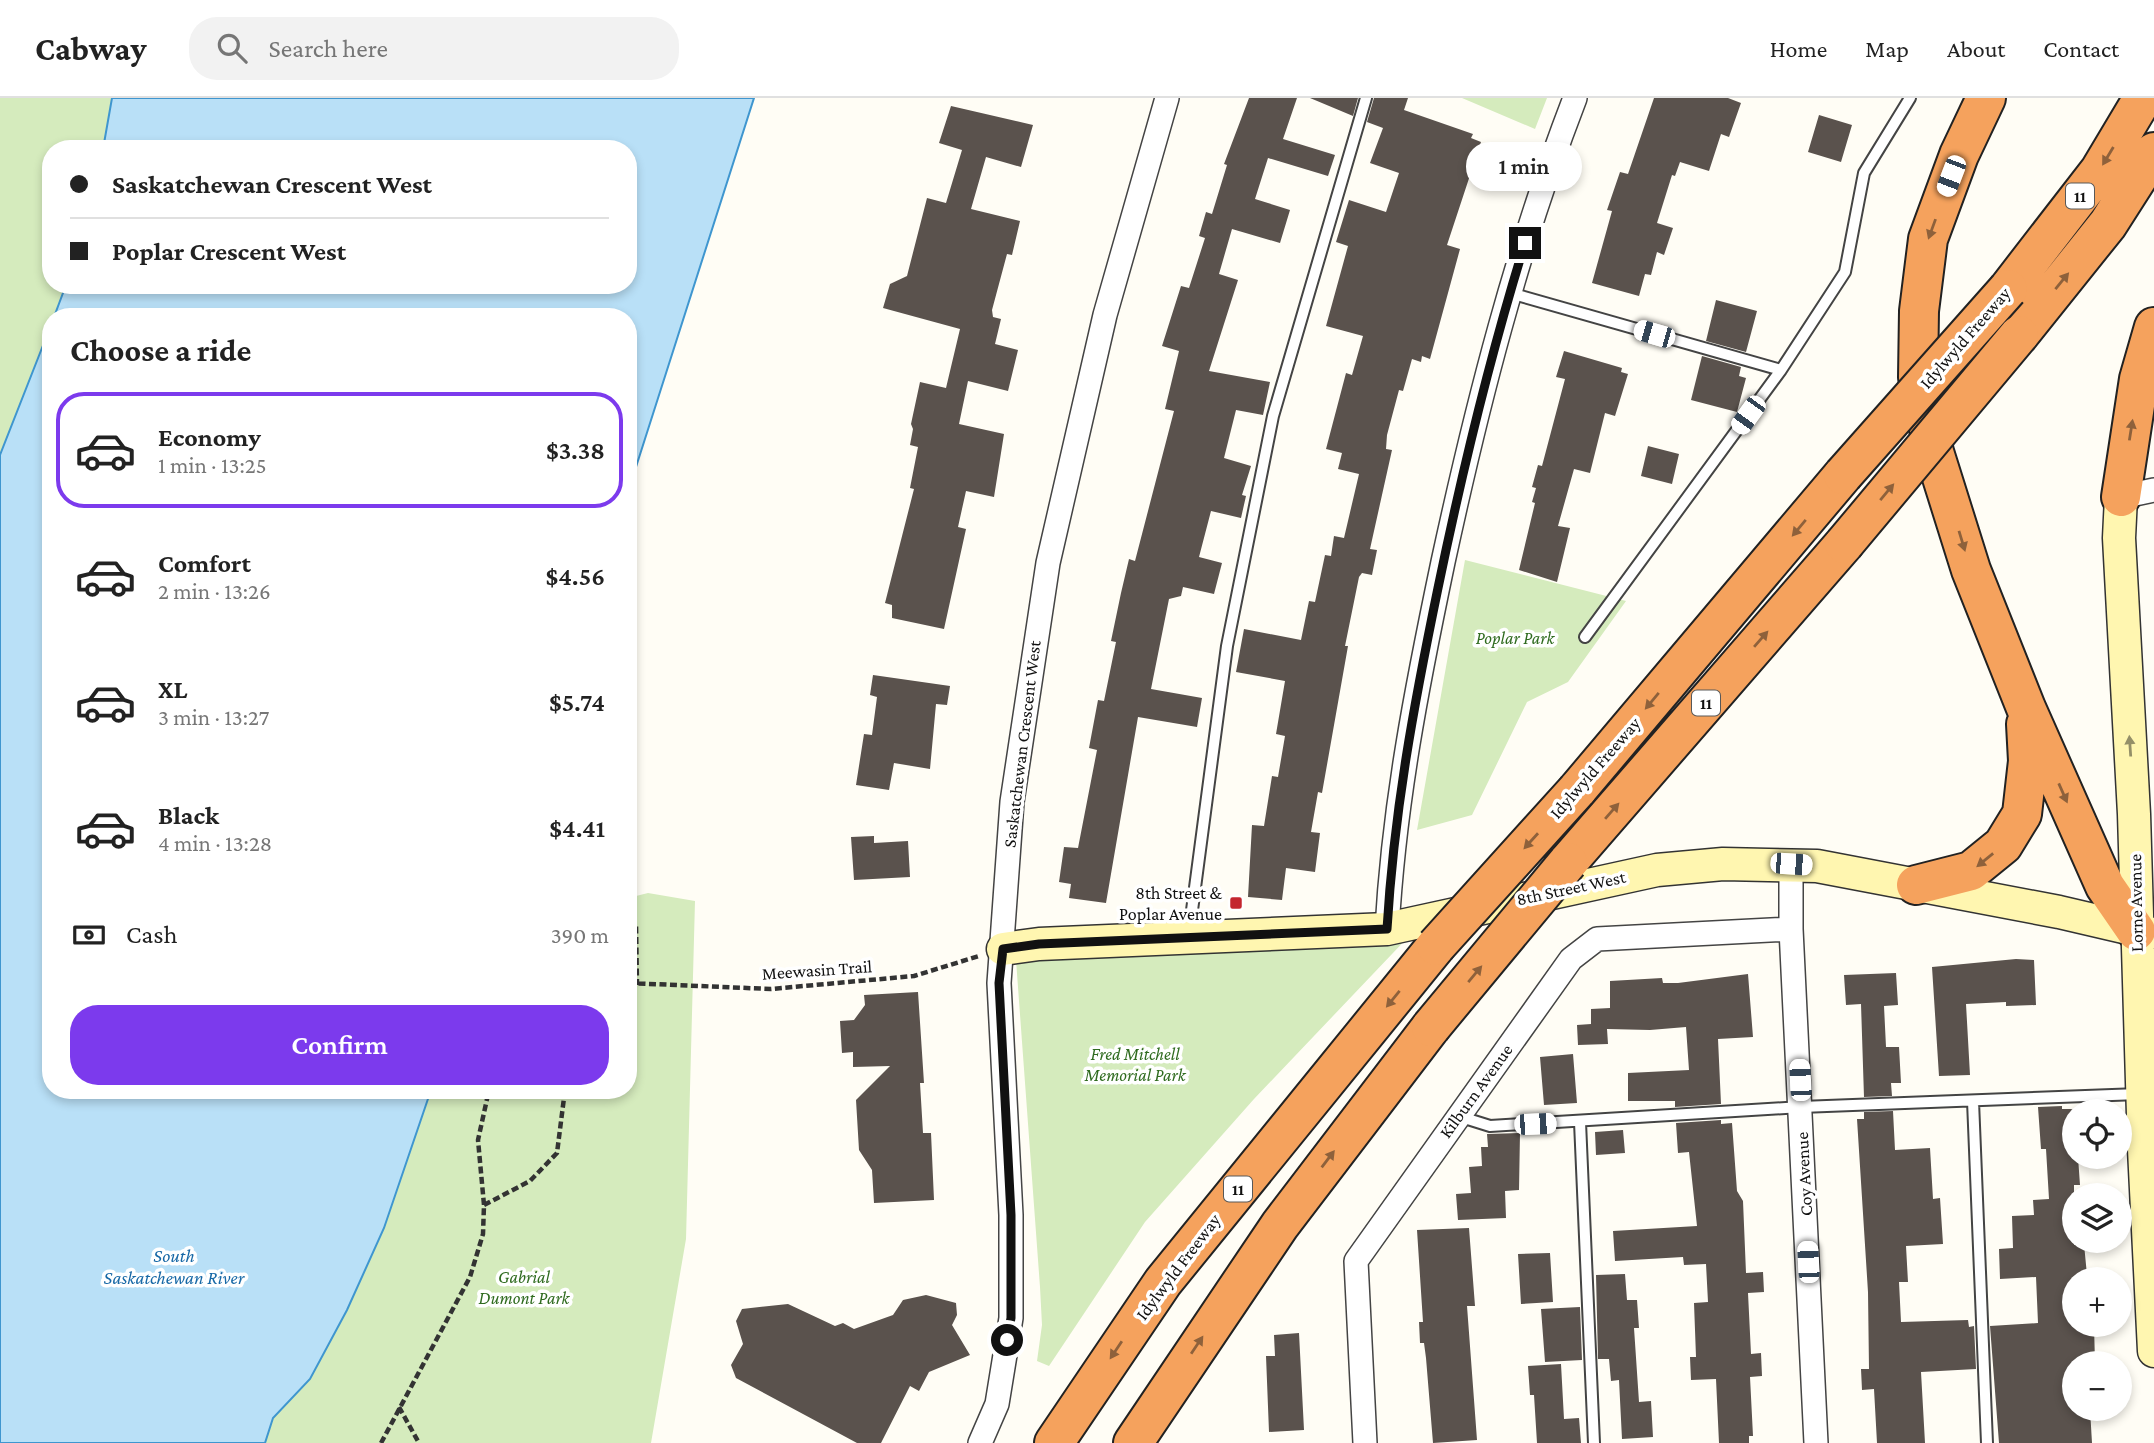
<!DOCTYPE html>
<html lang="en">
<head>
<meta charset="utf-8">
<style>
	:root { --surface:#fff; --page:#f2f2f2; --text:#222; --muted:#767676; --line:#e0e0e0; --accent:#7c3aed }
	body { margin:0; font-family:"Crimson Pro",serif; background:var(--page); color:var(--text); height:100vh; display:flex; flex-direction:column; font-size:26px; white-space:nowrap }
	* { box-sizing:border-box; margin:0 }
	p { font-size:23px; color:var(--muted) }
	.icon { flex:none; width:38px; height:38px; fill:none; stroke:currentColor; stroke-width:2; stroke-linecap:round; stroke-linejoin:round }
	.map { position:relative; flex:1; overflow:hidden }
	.details { position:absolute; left:42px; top:210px; width:595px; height:791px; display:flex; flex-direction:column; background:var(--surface); border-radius:28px; box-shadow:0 4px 10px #0003 }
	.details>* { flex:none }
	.top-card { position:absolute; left:42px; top:42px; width:595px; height:154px; border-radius:28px; box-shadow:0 4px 10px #0003; display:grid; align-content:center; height:154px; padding:0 28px; background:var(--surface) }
	.fabs { position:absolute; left:2062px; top:1001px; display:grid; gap:14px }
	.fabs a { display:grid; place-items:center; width:70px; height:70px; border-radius:50%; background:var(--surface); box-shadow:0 4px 10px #0003; font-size:35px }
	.end { position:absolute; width:32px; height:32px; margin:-16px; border:9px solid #111; background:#fff; box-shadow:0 0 0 4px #fff }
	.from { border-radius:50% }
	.bubble { position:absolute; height:49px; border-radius:24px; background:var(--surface); box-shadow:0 4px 10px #0003; font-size:23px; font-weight:600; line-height:49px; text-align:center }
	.car { position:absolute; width:21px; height:42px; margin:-21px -10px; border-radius:9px; box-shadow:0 0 5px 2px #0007; background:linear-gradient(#fff 24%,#345 0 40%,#fff 0 76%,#345 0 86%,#fff 0) }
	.top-card b { display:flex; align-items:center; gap:24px; height:66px; font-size:26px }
	.top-card b+b { border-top:2px solid var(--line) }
	.top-card i { width:18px; height:18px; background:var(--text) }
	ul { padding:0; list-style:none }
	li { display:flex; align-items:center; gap:21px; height:116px; margin:0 14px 10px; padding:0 14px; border:4px solid transparent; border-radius:28px }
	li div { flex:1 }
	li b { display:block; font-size:26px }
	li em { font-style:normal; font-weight:600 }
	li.active { border-color:var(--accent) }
	li>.icon { width:63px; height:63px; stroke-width:1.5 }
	h2 { padding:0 28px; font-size:32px; line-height:84px }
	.pay { display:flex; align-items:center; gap:18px; height:77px; padding:0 28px; font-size:26px }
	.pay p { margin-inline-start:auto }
	.cta { display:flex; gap:14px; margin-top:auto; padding:14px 28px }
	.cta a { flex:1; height:80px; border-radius:28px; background:var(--accent); color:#fff; font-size:28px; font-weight:600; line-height:80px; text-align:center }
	header { display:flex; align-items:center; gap:42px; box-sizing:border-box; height:98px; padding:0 35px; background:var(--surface); border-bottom:2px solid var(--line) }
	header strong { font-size:33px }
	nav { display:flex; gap:38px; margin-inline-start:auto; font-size:24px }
	.search { width:490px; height:63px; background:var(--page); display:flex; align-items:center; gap:18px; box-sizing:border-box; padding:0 24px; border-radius:28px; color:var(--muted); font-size:26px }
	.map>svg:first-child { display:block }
</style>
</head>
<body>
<header>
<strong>Cabway</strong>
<div class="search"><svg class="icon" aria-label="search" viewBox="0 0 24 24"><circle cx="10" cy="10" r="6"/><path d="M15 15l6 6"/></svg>Search here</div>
<nav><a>Home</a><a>Map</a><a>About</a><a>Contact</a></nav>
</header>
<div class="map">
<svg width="2154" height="1345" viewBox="0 0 2154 1345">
	<rect width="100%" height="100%" fill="#fffdf5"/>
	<path fill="#d5ebbd" d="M 0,0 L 112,0 L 103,51 L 51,51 L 51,187 L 66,187 L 54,219 L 51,219 L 51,227 L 0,357 Z
		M 1462,0 L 1547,0 L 1535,31 Z
		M 1465,462 L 1626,503 L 1568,584 L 1527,604 L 1472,717 L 1417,732 Z
		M 648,795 L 695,803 L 686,1141 L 651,1345 L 265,1345 L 273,1320 L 310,1281 L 384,1130 L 431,992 L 628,992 L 628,800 Z
		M 1412,835 L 1254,1001 L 1145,1124 L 1049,1268 L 1037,1263 L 1042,1227 L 1040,1189 L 1016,862 Z"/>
	<path fill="#b9e0f7" stroke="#3f96cf" stroke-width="2" d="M 112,0 L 754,0 L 628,394 L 628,219 L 54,219 L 66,187 L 628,187 L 628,51 L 103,51 Z
		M 51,227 L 51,992 L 431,992 L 384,1130 L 347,1212 L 310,1281 L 273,1320 L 265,1345 L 0,1345 L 0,357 Z"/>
	<path fill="#5a524d" d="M 1249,0 L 1297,0 L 1283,41 L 1335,57 L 1328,78 L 1268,60 L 1255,101 L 1290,112 L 1280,145 L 1232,131 L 1219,176 L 1238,182 L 1209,273 L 1270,284 L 1263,317 L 1236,312 L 1224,360 L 1251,368 L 1242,397 L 1246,398 L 1241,420 L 1211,413 L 1199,459 L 1222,465 L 1214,496 L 1183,489 L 1181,498 L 1169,501 L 1151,591 L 1202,600 L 1197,629 L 1138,619 L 1106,805 L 1069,800 L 1071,786 L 1059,784 L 1064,749 L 1078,750 L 1097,652 L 1089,650 L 1098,602 L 1104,603 L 1116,544 L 1111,543 L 1121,495 L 1129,461 L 1135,463 L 1174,313 L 1165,311 L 1179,253 L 1162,248 L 1181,188 L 1189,190 L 1205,140 L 1199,138 L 1206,114 L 1212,116 L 1227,67 L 1224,66 Z
		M 1310,0 L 1358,0 L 1353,18 Z
		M 1374,0 L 1408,0 L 1404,12 L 1473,36 L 1471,40 L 1481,44 L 1447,147 L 1460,151 L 1430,261 L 1422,258 L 1421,264 L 1412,261 L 1403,293 L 1399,292 L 1387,337 L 1386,351 L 1392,352 L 1370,451 L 1377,452 L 1372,477 L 1362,475 L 1359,479 L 1345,548 L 1348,548 L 1322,695 L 1318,694 L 1311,734 L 1320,735 L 1315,774 L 1286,770 L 1282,802 L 1248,799 L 1252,727 L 1264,728 L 1272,678 L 1278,679 L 1285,638 L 1276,636 L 1285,583 L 1236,574 L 1244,531 L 1301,542 L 1309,503 L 1315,504 L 1325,457 L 1331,458 L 1334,438 L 1344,440 L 1359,376 L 1338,371 L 1342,355 L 1326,351 L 1346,275 L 1352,277 L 1363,238 L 1326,228 L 1348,148 L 1336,144 L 1349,102 L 1386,114 L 1399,75 L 1370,65 L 1383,30 L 1367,24 Z
		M 1654,0 L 1728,0 L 1741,5 L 1729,39 L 1721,36 L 1709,73 L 1680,64 L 1675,78 L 1672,77 L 1657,125 L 1673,130 L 1664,157 L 1657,154 L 1651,177 L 1645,176 L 1639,198 L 1592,185 L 1612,113 L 1607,112 L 1620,74 L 1628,76 Z
		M 951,8 L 1033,27 L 1021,69 L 986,59 L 971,111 L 1020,123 L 1012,157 L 1007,156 L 992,212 L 993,219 L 1001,221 L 995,246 L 1018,252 L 1008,293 L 968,283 L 959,326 L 1004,336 L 994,399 L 966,393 L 958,429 L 966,431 L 944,531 L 892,520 L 892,507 L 885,505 L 914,391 L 910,390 L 918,349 L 910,347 L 913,331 L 911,326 L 920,284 L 946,290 L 960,231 L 883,210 L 890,186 L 907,178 L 927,100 L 946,105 L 962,52 L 939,45 Z
		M 1819,17 L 1852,27 L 1841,64 L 1808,54 Z
		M 1716,202 L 1757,213 L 1746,254 L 1706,243 Z
		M 1564,253 L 1622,270 L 1621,274 L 1628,276 L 1615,318 L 1605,315 L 1590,375 L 1574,371 L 1558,428 L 1570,430 L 1557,484 L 1519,472 L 1535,405 L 1532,404 L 1536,390 L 1532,389 L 1538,367 L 1542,368 L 1565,281 L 1556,279 Z
		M 1702,258 L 1741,269 L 1739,278 L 1746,280 L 1737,314 L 1691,302 Z
		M 1648,348 L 1679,356 L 1672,386 L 1641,378 Z
		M 873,577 L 950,588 L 947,607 L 936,606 L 930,671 L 894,665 L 889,692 L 856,687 L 864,636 L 872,637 L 877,599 L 870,597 Z
		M 874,738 L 874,745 L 908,743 L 910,779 L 854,782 L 851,739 Z
		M 2016,861 L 2034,862 L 2036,907 L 2006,908 L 2006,904 L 1966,906 L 1970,977 L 1939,978 L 1932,869 Z
		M 1896,875 L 1898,907 L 1884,908 L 1886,949 L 1899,949 L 1901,985 L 1891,985 L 1892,998 L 1864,999 L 1861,906 L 1846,907 L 1844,877 Z
		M 1748,876 L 1753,939 L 1718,941 L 1721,1006 L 1675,1009 L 1675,1003 L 1628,1003 L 1628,975 L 1689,972 L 1686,929 L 1650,932 L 1607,931 L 1608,946 L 1578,947 L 1577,927 L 1591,926 L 1591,911 L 1610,910 L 1610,883 L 1662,880 L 1663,885 L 1678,885 Z
		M 918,894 L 924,985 L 920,985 L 923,1035 L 931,1035 L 934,1102 L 874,1105 L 872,1072 L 859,1052 L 856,1002 L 890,968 L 853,969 L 853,954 L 842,955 L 840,923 L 854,922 L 865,907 L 864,897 Z
		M 1573,956 L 1577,1005 L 1544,1007 L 1540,959 Z
		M 2062,1008 L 2062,1011 L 2074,1011 L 2074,1059 L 2078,1059 L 2080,1087 L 2074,1087 L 2074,1147 L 2084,1146 L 2087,1177 L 2074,1178 L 2074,1227 L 2094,1227 L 2095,1265 L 2074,1265 L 2074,1311 L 2090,1311 L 2092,1345 L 1999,1345 L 1990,1228 L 2038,1225 L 2036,1179 L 2000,1181 L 1999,1151 L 2013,1150 L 2012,1118 L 2034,1117 L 2033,1102 L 2049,1101 L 2046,1051 L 2041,1051 L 2038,1009 Z
		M 1893,1013 L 1895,1052 L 1930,1050 L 1933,1101 L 1940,1100 L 1943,1146 L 1906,1148 L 1908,1184 L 1899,1184 L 1901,1224 L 1968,1222 L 1969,1229 L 1974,1228 L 1976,1271 L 1921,1274 L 1925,1345 L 1877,1345 L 1874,1291 L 1862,1292 L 1861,1271 L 1869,1271 L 1868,1194 L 1857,1021 L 1864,1021 L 1864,1014 Z
		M 1721,1022 L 1721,1026 L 1732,1025 L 1737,1093 L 1743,1103 L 1746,1175 L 1763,1174 L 1764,1194 L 1748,1195 L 1751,1256 L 1761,1255 L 1762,1278 L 1750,1279 L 1753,1338 L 1749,1338 L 1749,1345 L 1719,1345 L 1716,1281 L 1691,1282 L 1690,1259 L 1696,1259 L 1694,1205 L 1708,1204 L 1706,1166 L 1684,1167 L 1683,1159 L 1615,1163 L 1613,1133 L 1697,1128 L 1689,1054 L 1678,1055 L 1676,1025 Z
		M 1623,1032 L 1625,1055 L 1596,1057 L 1595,1034 Z
		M 1520,1035 L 1519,1092 L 1505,1093 L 1506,1120 L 1458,1122 L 1456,1096 L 1471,1095 L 1469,1069 L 1482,1068 L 1481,1049 L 1488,1049 L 1487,1036 Z
		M 1469,1130 L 1475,1208 L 1467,1208 L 1477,1342 L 1433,1345 L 1426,1260 L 1424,1245 L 1420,1245 L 1419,1224 L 1423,1224 L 1417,1132 Z
		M 1550,1155 L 1553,1204 L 1521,1206 L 1518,1156 Z
		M 1625,1176 L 1627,1202 L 1637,1202 L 1639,1230 L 1634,1230 L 1639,1304 L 1651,1303 L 1653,1339 L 1622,1341 L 1619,1282 L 1611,1283 L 1609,1261 L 1598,1261 L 1596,1177 Z
		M 926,1197 L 956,1205 L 957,1217 L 952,1227 L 970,1257 L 929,1274 L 919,1293 L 910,1288 L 881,1345 L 857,1345 L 736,1280 L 731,1267 L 743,1246 L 736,1223 L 742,1211 L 788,1206 L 835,1228 L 843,1225 L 854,1231 L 893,1217 L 903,1202 Z
		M 1580,1209 L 1582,1262 L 1545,1264 L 1541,1211 Z
		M 1299,1235 L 1304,1332 L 1269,1334 L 1266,1258 L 1275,1258 L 1274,1237 Z
		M 1561,1266 L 1564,1321 L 1579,1320 L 1581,1345 L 1537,1345 L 1534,1297 L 1530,1297 L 1528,1268 Z"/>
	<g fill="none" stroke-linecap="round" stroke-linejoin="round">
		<defs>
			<path id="lane" d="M 1510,195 L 1781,272
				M 1585,539 L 1781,272 L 1845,174 L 1864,75 L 1910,0
				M 1189,835 L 1227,548 L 1273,318 L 1366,0
				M 1973,1003 L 1987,1345
				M 1458,1018 L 1490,1028 L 1801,1009 L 2139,996
				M 1580,1024 L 1594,1345"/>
			<path id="street" d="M 2121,399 L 2154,392
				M 1791,766 L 1791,831 L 1816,1345
				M 1387,831 C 1394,705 1417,588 1443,464 C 1477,307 1517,150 1575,0
				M 980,1345 L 997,1306 L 1011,1220 L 1011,1117 L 999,885 L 1012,704 L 1048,465 L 1105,217 L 1167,0
				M 1365,1345 L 1356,1163 L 1571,861 L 1597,841 L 1791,831"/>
			<path id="secondary" d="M 2121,399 L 2119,440 L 2134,716 L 2144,1051 L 2154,1253
				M 1003,851 L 1039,846 L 1387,831 L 1657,772 L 1723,766 L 1817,768 L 2059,814 L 2149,835"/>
			<path id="highway" d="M 1986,0 L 1959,57 L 1928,141 L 1919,213 L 1918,279 L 1934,354 L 1971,472 L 2026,610 L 2105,788 L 2136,833
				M 2008,191 L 2100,72 L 2143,0
				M 2019,237 L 2108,126 L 2154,54
				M 2121,399 L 2139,281 L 2154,229
				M 1577,692 L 1843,377
				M 1568,764 L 1844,446
				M 1916,787 L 1971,773 L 2003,747 L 2022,716 L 2028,663 L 2026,626
				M 1054,1345 L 1163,1184 L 1436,848
				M 1133,1345 L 1280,1127 L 1431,929"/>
		</defs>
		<use href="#lane" stroke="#444" stroke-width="14"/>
		<use href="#street" stroke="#444" stroke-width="26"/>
		<use href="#secondary" stroke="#333" stroke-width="35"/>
		<use href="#highway" stroke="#222" stroke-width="42"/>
		<path stroke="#333" stroke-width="4.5" stroke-dasharray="7 3.5" stroke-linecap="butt" d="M 628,826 L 636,826 L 637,887
			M 628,885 L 771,891 L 914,878 L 979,858
			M 484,1107 L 530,1083 L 557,1055 L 565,992
			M 399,1309 L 419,1345
			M 381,1345 L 470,1179 L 483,1136 L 484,1107 L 478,1042 L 489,992"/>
		<use href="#lane" stroke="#fff" stroke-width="10"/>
		<use href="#street" stroke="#fff" stroke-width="23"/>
		<use href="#secondary" stroke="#fff6b0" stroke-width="32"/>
		<use href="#highway" stroke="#f5a25d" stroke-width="38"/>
		<defs>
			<path id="highway-bridge" d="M 1843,377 L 2008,191
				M 1844,446 L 2019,237
				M 1436,848 L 1577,692
				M 1431,929 L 1568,764"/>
		</defs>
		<use href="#highway-bridge" stroke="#222" stroke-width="42" stroke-linecap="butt"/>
		<use href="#highway-bridge" stroke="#f5a25d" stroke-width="38"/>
	</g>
	<defs><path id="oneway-solid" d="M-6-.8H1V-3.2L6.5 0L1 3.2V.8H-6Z" transform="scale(1.75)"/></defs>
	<g fill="#8e613b">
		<use href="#oneway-solid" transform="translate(2108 58) rotate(121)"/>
		<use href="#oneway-solid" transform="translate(1932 131) rotate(110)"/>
		<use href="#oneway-solid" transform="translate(2062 183) rotate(-51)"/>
		<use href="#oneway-solid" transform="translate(2131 332) rotate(-81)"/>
		<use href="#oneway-solid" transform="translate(1887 394) rotate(-50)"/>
		<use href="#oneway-solid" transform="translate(1799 430) rotate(130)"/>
		<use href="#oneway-solid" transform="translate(1962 443) rotate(73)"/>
		<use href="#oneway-solid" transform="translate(1761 541) rotate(-49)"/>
		<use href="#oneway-solid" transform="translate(1652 603) rotate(130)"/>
		<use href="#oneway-solid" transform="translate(2063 695) rotate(66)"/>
		<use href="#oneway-solid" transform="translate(1612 713) rotate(-49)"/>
		<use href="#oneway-solid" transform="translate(1531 743) rotate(132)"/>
		<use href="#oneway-solid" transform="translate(1985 762) rotate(141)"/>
		<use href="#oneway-solid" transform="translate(1475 876) rotate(-50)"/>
		<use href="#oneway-solid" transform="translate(1393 901) rotate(129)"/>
		<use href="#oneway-solid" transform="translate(1328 1061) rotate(-53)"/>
		<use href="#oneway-solid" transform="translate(1197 1247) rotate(-56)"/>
		<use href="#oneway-solid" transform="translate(1116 1252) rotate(124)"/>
	</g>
	<use fill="#948f68" href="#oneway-solid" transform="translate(2130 648) rotate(-94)"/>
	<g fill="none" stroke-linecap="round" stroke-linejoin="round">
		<path stroke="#111" stroke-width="9" d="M 1007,1242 L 1011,1220 L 1011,1117 L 999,885 L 1003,851 L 1039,846 L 1387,831 C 1394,713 1414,606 1438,490 C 1462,374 1490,258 1525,145"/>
	</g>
	<rect fill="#c4262e" stroke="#fff" stroke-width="2.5" x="1229" y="798" width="14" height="14" rx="3.5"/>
	<g text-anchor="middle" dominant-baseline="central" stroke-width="7" stroke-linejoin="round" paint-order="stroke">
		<g fill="#fff" stroke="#585858" stroke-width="2">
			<rect x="2066" y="85.5" width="28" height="25" rx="5"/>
			<rect x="1692" y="592.5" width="28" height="25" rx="5"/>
			<rect x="1224" y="1078.5" width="28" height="25" rx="5"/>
		</g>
		<g font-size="16" font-weight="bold" fill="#111">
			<text x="2080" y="98">11</text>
			<text x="1706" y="605">11</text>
			<text x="1238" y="1091">11</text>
		</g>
		<g font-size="18" fill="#111" stroke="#fff">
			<text transform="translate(1965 240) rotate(-49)">Idylwyld Freeway</text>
			<text transform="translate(1022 646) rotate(-83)">Saskatchewan Crescent West</text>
			<text transform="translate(1595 670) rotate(-49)">Idylwyld Freeway</text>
			<text transform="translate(1571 790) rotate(-12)">8th Street West</text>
			<text transform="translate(2136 805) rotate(-91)">Lorne Avenue</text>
			<text transform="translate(817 872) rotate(-4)">Meewasin Trail</text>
			<text transform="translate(1476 993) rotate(-54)">Kilburn Avenue</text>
			<text transform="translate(1804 1076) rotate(-93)">Coy Avenue</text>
			<text transform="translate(1178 1169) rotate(-53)">Idylwyld Freeway</text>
		</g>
		<g font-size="18" font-style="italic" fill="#2f6b1f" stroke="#fff">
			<text x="1515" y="540">Poplar Park</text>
			<text x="1135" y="956">Fred Mitchell<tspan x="1135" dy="21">Memorial Park</tspan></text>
			<text x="524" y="1179">Gabrial<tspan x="524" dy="21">Dumont Park</tspan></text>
		</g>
		<g font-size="18" fill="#111" stroke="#fff" text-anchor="end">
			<text x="1222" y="795">8th Street &amp;<tspan x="1222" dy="21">Poplar Avenue</tspan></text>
		</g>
		<g font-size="19" font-style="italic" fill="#1768a6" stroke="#fff">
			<text x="174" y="1157">South<tspan x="174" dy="22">Saskatchewan River</tspan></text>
		</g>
	</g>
</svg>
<div class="fabs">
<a><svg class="icon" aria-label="locate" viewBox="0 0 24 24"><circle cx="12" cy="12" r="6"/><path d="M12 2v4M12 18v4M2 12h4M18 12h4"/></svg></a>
<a><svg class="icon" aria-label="layers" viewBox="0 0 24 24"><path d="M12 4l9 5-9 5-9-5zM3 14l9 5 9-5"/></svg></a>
<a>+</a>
<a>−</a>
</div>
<i class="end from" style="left:1007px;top:1242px"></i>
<i class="end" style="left:1525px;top:145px"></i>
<div class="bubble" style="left:1466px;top:44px;width:116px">1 min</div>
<i class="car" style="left:1951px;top:78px;rotate:201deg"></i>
<i class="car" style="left:1654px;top:236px;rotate:286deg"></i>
<i class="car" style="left:1748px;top:317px;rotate:216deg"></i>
<i class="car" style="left:1791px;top:766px;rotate:94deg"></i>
<i class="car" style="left:1800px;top:982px;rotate:357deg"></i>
<i class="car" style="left:1535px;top:1026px;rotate:88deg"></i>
<i class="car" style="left:1808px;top:1164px;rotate:357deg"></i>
<div class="top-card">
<b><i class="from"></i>Saskatchewan Crescent West</b>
<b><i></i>Poplar Crescent West</b>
</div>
<section class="details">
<h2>Choose a ride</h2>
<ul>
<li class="active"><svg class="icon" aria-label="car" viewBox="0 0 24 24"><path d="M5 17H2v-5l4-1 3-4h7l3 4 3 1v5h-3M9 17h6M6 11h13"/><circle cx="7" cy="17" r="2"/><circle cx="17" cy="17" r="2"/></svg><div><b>Economy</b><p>1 min · 13:25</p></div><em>$3.38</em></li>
<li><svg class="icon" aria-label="car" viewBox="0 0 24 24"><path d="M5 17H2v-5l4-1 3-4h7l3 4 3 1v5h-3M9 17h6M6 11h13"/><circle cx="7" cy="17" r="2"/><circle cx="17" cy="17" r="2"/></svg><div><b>Comfort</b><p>2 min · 13:26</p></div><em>$4.56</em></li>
<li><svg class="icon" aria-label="car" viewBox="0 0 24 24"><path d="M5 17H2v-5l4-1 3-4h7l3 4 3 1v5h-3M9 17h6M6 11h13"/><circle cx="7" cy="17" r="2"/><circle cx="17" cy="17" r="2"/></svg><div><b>XL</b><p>3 min · 13:27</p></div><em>$5.74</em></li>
<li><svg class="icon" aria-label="car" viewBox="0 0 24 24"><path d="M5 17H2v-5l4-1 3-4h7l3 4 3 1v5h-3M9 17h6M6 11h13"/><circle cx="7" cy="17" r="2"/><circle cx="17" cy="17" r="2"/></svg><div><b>Black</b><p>4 min · 13:28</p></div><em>$4.41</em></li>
</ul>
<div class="pay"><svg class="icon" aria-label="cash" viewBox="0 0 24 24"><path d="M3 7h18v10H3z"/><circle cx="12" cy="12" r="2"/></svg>Cash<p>390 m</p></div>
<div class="cta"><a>Confirm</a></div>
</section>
</div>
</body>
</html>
